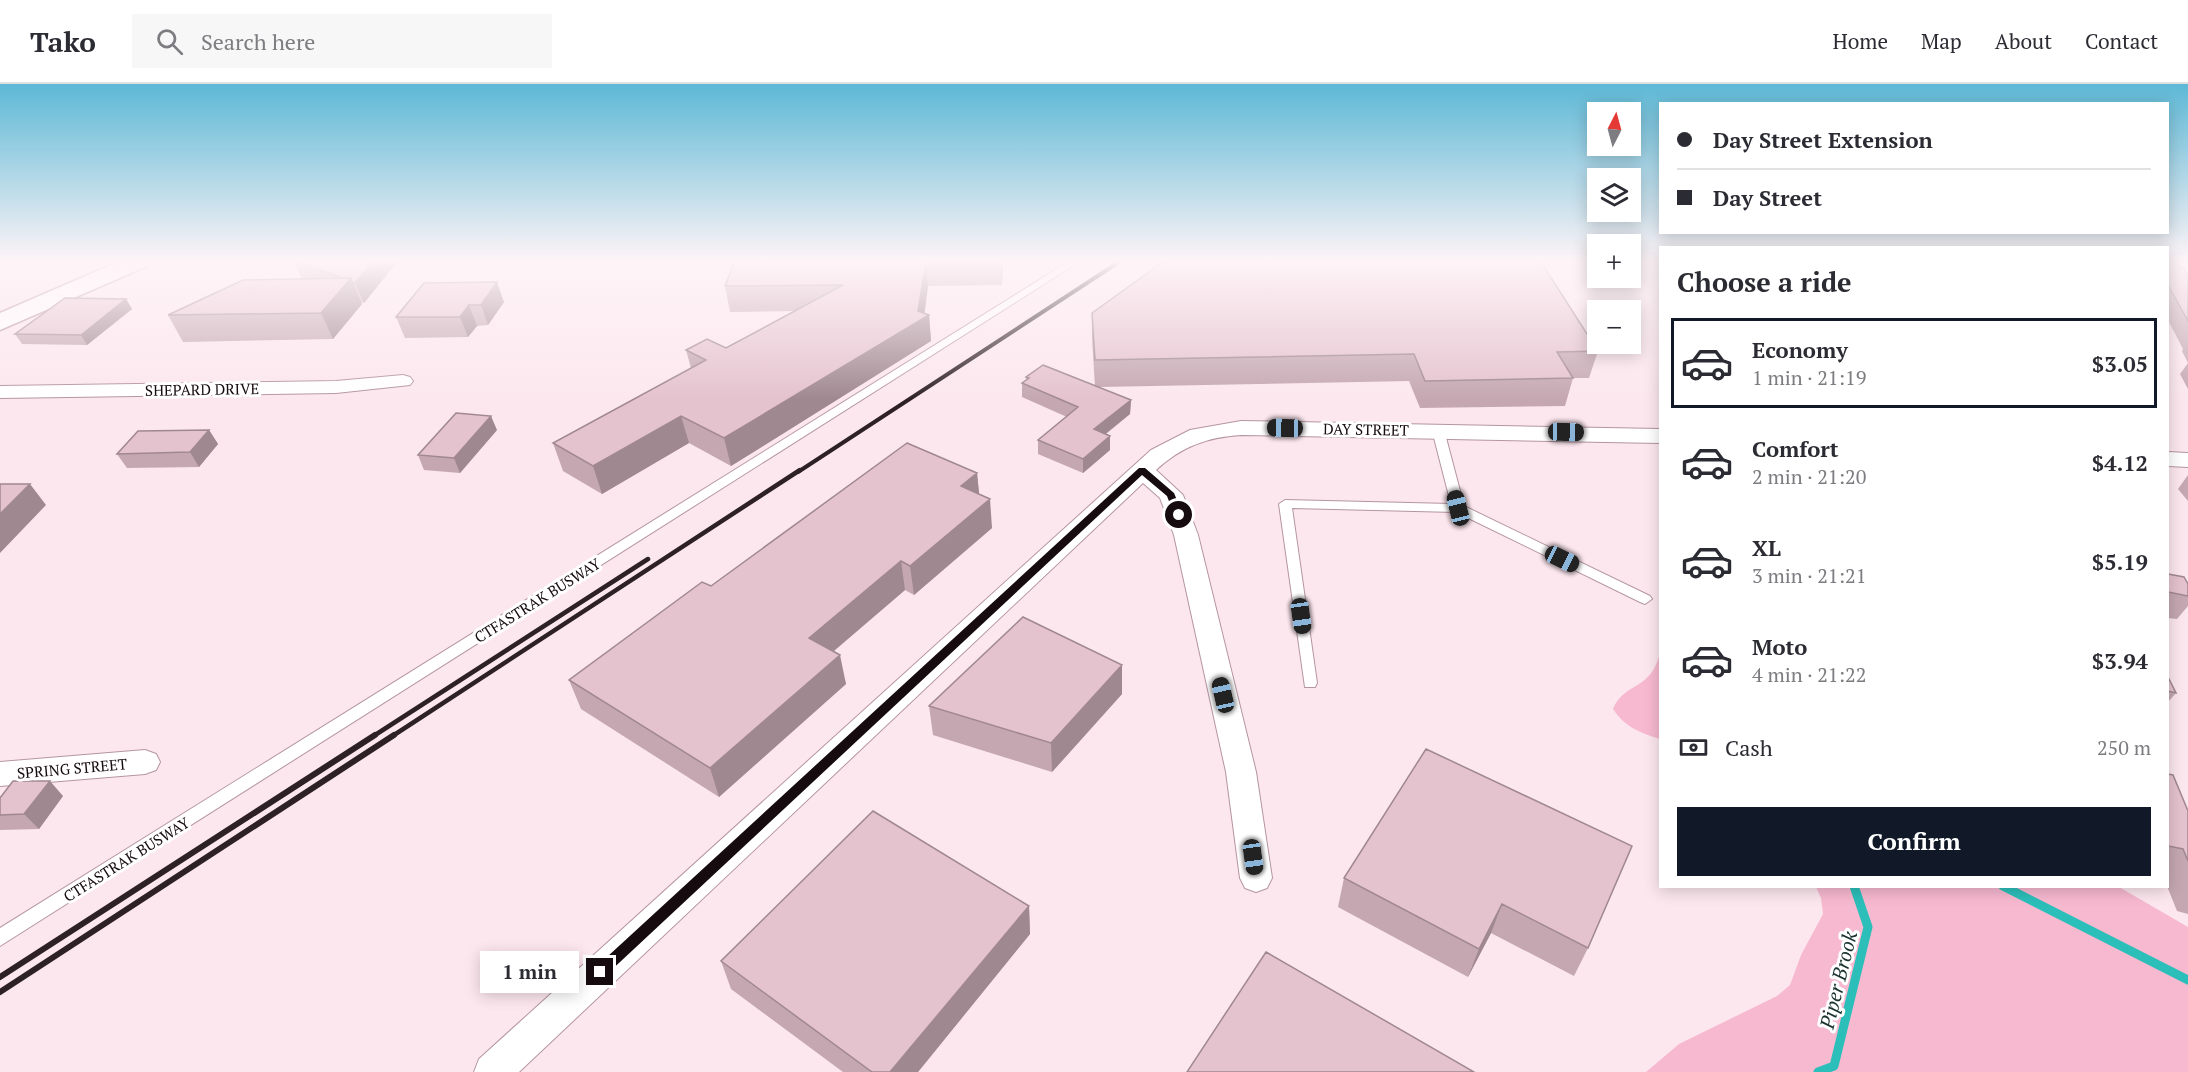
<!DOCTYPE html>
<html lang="en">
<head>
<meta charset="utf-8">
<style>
	:root { --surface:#fff; --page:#f7f7f7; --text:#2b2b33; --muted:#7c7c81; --line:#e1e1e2; --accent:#111827 }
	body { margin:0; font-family:"PT Serif",serif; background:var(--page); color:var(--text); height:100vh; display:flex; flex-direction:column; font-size:22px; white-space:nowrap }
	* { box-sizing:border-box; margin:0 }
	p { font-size:20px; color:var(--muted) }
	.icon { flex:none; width:33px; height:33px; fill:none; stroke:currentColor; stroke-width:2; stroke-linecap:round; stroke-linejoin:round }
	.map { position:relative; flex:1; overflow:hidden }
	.details { position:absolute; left:1659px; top:162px; width:510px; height:642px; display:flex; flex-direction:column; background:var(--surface); border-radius:0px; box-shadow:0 3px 15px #0003 }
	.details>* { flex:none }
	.hud { position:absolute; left:1659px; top:18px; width:510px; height:132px; border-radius:0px; box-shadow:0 3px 15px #0003; display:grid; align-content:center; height:132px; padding:0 18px; background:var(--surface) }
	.needle { width:39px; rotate:6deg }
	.buttons { position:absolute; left:1587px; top:18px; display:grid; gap:12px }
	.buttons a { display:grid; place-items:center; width:54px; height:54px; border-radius:0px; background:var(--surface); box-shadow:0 3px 15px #0003; font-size:30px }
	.end { position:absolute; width:27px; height:27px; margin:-14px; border:8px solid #160b0f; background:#fff; box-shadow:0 0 0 3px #fff }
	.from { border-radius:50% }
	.bubble { position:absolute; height:42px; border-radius:0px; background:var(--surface); box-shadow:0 3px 15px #0003; font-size:20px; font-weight:700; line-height:42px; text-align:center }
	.car { position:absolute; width:18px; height:36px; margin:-18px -9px; border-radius:8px; box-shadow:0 0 4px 2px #0007; background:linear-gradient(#222 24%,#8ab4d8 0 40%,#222 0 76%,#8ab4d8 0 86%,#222 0) }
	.hud b { display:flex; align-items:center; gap:21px; height:57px; font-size:22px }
	.hud b+b { border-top:2px solid var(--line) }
	.hud i { width:15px; height:15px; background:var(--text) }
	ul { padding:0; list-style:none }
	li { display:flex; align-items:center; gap:18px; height:90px; margin:0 12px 9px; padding:0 6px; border:3px solid transparent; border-radius:0px }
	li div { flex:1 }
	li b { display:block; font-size:22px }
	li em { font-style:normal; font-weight:700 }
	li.current { border-color:var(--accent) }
	li>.icon { width:54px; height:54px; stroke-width:1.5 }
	h2 { padding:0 18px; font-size:27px; line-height:72px }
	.pay { display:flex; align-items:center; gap:15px; height:66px; padding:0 18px; font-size:22px }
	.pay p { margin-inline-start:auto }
	.button { display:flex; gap:12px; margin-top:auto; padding:12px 18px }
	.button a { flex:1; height:69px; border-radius:0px; background:var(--accent); color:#fff; font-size:24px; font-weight:700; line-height:69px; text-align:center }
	header { display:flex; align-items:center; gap:36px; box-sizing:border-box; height:84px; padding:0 30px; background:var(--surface); border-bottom:2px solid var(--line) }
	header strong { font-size:28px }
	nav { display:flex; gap:33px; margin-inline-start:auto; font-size:21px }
	.search { width:420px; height:54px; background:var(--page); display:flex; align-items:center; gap:15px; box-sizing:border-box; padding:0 21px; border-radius:0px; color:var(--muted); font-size:22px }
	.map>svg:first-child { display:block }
</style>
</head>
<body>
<header>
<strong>Tako</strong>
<div class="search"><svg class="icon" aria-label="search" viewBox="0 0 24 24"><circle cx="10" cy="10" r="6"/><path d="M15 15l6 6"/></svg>Search here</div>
<nav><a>Home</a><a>Map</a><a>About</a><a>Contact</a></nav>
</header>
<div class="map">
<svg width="2188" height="988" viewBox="0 0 2188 988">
	<rect width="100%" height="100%" fill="#fce7ee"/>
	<path fill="#f7b9d0" d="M 1660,568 L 1660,655 C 1640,649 1625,643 1613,625 C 1626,596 1651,608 1660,568 Z
		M 1816,803 L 2119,803 L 2188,843 L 2188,988 L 1646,988 L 1679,960 L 1777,912 L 1790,901 L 1801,871 L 1823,830 L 1821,814 Z"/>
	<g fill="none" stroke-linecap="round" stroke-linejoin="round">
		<path stroke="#2cbfba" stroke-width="9" d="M 2003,802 L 2188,896
			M 1818,988 L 1834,982 L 1868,843 L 1854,802"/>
		<defs>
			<path id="lane" d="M 1068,178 L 1079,178 L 0,862 L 0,844 Z
				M 1438,342 L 1444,346 L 1464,422 L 1650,512 L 1652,515 L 1645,520 L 1640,518 L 1456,428 L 1292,424 L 1317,599 L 1315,603 L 1305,603 L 1279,420 L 1285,416 L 1451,420 L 1432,346 Z"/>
			<path id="street" d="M 403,291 L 410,293 L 413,297 L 410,301 L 336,309 L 0,314 L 0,302 L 336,297 Z
				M 1241,337 L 1660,345 L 1660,359 L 1241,351 C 1207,353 1181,363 1156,386 L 1183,411 L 1198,451 L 1256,688 L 1272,794 L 1267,804 L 1256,808 L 1245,804 L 1240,794 L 1226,688 L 1174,451 L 1160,414 L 1143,399 L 519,988 L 474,988 L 479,975 L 1151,366 L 1190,346 Z
				M 2168,368 L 2188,369 L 2188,383 L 2168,382 Z
				M 145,666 L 156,670 L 160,678 L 156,686 L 145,690 L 0,702 L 0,678 Z"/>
			<path id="secondary" d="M 118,178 L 149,178 L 145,183 L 0,246 L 0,229 Z"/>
		</defs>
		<use href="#lane" stroke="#b595a0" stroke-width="2"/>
		<use href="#street" stroke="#b595a0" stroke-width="2"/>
		<use href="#secondary" stroke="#b595a0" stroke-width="3"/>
		<use href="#lane" fill="#fff" fill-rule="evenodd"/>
		<use href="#street" fill="#fff" fill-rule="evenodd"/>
		<use href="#secondary" fill="#fff" fill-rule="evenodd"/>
		<path stroke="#2e2126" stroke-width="4" d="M 798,388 L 1119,178"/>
		<path stroke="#2e2126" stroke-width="4.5" d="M 372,653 L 648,475
			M 391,653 L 800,386"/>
		<path stroke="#2e2126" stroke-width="6" d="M 0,893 L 375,651
			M 0,908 L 394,651"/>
	</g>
	<path fill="#c4a7b1" d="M 294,178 L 397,178 L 364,219 L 361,218 L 362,220 L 333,255 L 183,258 L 168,231 L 302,195 Z
		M 734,178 L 1003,178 L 1002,201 L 928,202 L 924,229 L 929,231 L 931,257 L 731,382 L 689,359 L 602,410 L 563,387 L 553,359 L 691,284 L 686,266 L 726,264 L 794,227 L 730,228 L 725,202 Z
		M 2168,178 L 2180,184 L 2188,192 L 2188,305 L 2180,290 L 2188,279 L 2182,267 L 2183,265 L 2168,236 Z
		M 424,199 L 504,218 L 488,241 L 477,242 L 468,253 L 405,254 L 396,233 Z
		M 126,215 L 132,225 L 87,261 L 22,260 L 15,250 Z
		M 1092,229 L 1598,267 L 1589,294 L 1573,294 L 1565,322 L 1420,324 L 1409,297 L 1098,303 L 1131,316 L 1130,330 L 1106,350 L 1110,366 L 1083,389 L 1038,370 L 1038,356 L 1067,333 L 1022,313 L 1022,299 L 1026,296 L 1026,293 L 1095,302 L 1092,256 Z
		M 209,346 L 218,360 L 199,383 L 127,384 L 117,370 Z
		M 497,346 L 460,389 L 424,386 L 418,371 Z
		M 977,389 L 979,410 L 992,444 L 914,511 L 905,506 L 834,567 L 846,600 L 719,713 L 581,625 L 569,596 L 711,502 Z
		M 2188,391 L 2188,417 L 2178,405 Z
		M 2168,490 L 2188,500 L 2188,522 L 2177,535 L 2168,534 Z
		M 1122,581 L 1122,610 L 1052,688 L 933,651 L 929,622 Z
		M 2168,593 L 2176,609 L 2168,618 Z
		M 1426,665 L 1588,864 L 1574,892 L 1491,849 L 1468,893 L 1338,823 L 1344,794 Z
		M 2168,690 L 2188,727 L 2188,830 L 2177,827 L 2167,802 Z
		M 63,712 L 39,745 L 0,746 L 0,714 Z
		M 1029,822 L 1030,850 L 918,988 L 843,988 L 731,905 L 721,877 Z"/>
	<path fill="#a08890" d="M 373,178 L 397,178 L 364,219 L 355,199 Z
		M 926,178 L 928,202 L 924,234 L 929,231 L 931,257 L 731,382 L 724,354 Z
		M 1001,178 L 1003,178 L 1002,201 Z
		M 351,194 L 362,220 L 333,255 L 321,229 Z
		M 497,198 L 504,218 L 488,241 L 481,221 Z
		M 126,215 L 132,225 L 87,261 L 81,251 Z
		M 469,221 L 477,242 L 468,253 L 460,233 Z
		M 1131,316 L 1130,330 L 1094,359 L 1094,345 Z
		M 491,332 L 497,346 L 460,389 L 454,374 Z
		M 681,332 L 689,359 L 602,410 L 593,382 Z
		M 209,346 L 218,360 L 199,383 L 190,368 Z
		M 1110,352 L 1110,366 L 1083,389 L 1083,375 Z
		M 977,389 L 980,418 L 961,402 Z
		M 30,400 L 46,421 L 0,469 L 0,430 Z
		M 990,415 L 992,444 L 914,511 L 910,482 Z
		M 901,477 L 905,506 L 815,583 L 809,554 Z
		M 840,571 L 846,600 L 719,713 L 710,684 Z
		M 1122,581 L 1122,610 L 1052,688 L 1051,659 Z
		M 50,697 L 63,712 L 39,745 L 24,730 Z
		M 1502,820 L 1491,849 L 1468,893 L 1479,865 Z
		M 1029,822 L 1030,850 L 918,988 L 890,988 Z"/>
	<path fill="#e4c2ce" stroke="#a08890" stroke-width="1.5" d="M 297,178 L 373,178 L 355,199 L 352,198 L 351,194 L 343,194 Z
		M 734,178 L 926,178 L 918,227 L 929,231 L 724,354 L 681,332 L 593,382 L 553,359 L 706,276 L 686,266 L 707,255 L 726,264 L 843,201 L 725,202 Z
		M 1163,178 L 1541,178 L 1598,267 L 1557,268 L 1573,294 L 1425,297 L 1414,270 L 1095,276 L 1092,229 Z
		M 2168,178 L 2177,178 L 2180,184 L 2184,184 L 2188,192 L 2188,237 L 2168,201 Z
		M 351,194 L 321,229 L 168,231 L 243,196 Z
		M 497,198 L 481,221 L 469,221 L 460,233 L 396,233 L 424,199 Z
		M 65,214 L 126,215 L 81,251 L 15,250 Z
		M 1043,281 L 1131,316 L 1094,345 L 1110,352 L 1083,375 L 1038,356 L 1078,323 L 1022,299 L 1029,294 L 1026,293 Z
		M 456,329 L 491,332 L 454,374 L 418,371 Z
		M 209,346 L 190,368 L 117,370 L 138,347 Z
		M 907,359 L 977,389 L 961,402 L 990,415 L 910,482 L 901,477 L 809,554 L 840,571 L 710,684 L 569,596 L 702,498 L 711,502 Z
		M 0,400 L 30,400 L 0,430 Z
		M 2168,490 L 2184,493 L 2188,500 L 2188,512 L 2168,508 Z
		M 1023,533 L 1122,581 L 1051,659 L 929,622 Z
		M 2168,593 L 2176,609 L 2168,607 Z
		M 1426,665 L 1632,762 L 1588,864 L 1502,820 L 1479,865 L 1344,794 Z
		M 2168,690 L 2173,691 L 2188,727 L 2188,777 L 2183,765 L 2168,762 Z
		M 13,697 L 50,697 L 24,730 L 0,731 L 0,714 Z
		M 873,727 L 1029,822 L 890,988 L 872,988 L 721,877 Z
		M 1266,868 L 1474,988 L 1187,988 Z"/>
	<linearGradient id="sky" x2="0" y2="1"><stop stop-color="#5db8d6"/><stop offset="0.56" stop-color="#fef4f7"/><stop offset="1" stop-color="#fef4f7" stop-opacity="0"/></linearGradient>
	<rect width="2188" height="316" fill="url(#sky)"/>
	<path fill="#160b0f" d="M 1139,384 L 1145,384 L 1174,409 L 1183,431 L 1182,433 L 1175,433 L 1167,412 L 1142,391 L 605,892 L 595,892 L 594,888 L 595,884 Z"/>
	<g text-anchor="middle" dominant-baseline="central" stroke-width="6" stroke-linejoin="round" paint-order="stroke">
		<g font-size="15" fill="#160b0f" stroke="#fff">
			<text transform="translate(202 305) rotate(-1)">SHEPARD DRIVE</text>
			<text transform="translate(1366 345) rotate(1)">DAY STREET</text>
			<text transform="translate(537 516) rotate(-32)">CTFASTRAK BUSWAY</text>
			<text transform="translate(72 684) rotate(-5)">SPRING STREET</text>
			<text transform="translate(126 775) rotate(-32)">CTFASTRAK BUSWAY</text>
		</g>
		<g font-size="20" font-style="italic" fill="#1a3230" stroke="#fff">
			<text transform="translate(1838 896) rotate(-76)">Piper Brook</text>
		</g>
	</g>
</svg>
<div class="buttons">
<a><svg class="needle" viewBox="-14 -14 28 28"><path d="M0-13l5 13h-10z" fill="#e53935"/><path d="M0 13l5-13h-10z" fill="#7c7c81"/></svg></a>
<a><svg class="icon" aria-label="layers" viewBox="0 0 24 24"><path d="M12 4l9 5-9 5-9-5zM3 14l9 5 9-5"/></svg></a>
<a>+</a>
<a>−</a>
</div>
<i class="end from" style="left:1179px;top:431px"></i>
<i class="end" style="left:600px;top:888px"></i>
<div class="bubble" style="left:480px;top:867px;width:99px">1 min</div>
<i class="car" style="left:1285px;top:344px;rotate:271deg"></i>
<i class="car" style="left:1566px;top:348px;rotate:91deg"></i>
<i class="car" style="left:1458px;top:424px;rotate:346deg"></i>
<i class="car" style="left:1562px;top:475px;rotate:116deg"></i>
<i class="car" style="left:1301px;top:532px;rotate:172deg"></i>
<i class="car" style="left:1223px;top:611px;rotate:347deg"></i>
<i class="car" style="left:1253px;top:773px;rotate:172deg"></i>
<div class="hud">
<b><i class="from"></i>Day Street Extension</b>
<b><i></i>Day Street</b>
</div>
<section class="details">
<h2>Choose a ride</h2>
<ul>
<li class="current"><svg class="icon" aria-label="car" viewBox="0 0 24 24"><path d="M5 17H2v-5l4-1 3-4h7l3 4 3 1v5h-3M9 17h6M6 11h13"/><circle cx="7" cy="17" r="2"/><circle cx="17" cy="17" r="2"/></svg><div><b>Economy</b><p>1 min · 21:19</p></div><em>$3.05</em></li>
<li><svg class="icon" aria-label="car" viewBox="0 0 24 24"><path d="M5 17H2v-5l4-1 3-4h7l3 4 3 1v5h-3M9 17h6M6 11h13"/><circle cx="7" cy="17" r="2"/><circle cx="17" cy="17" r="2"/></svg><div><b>Comfort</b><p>2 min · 21:20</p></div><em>$4.12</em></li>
<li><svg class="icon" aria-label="car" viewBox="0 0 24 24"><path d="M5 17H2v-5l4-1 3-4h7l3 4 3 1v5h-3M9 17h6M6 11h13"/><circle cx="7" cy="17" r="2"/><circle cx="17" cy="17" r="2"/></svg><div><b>XL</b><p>3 min · 21:21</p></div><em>$5.19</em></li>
<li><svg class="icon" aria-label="car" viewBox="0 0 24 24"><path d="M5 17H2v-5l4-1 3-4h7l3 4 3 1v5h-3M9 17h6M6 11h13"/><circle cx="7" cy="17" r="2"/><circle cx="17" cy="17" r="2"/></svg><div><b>Moto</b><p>4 min · 21:22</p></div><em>$3.94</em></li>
</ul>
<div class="pay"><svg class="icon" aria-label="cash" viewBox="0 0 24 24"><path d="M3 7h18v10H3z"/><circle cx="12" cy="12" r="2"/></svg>Cash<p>250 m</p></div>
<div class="button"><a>Confirm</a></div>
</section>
</div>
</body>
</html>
